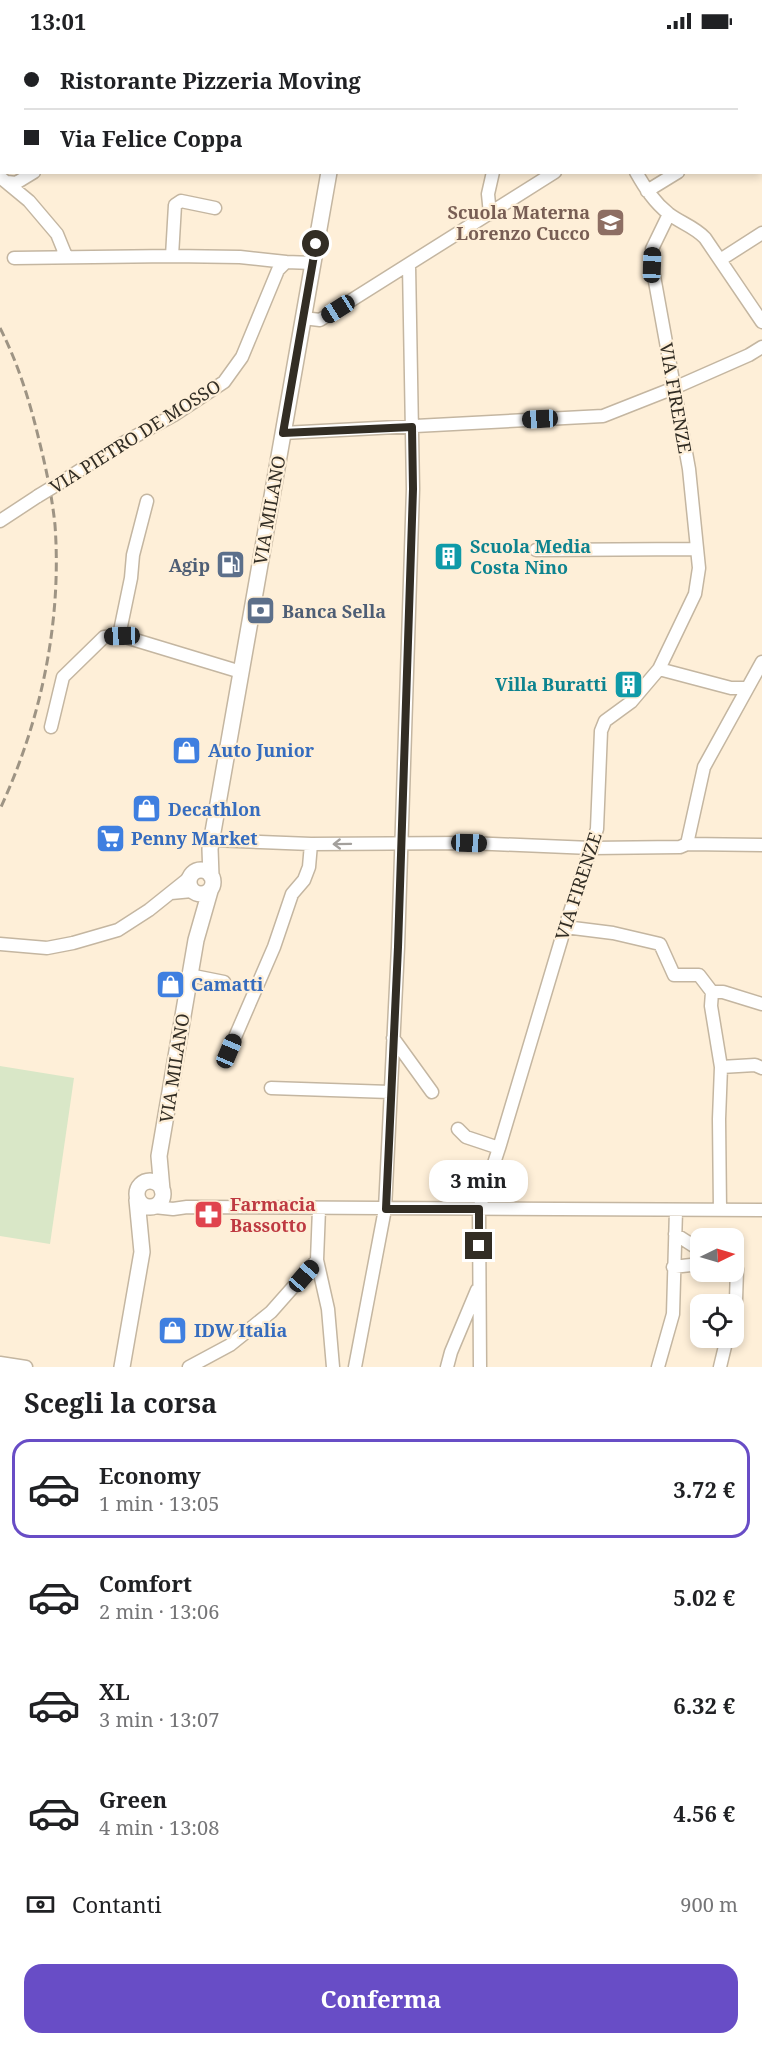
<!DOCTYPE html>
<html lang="it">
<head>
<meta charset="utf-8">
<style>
	:root { --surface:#fff; --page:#f2f2f2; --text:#202124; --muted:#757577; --line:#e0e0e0; --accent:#684dc6 }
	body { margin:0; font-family:"Noto Serif",serif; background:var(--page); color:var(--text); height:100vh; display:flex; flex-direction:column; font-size:22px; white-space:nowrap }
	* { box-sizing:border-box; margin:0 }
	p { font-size:20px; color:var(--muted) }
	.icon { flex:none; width:33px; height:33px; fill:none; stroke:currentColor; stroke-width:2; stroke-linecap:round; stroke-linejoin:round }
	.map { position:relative; height:1325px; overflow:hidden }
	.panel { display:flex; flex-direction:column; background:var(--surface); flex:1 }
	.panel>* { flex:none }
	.top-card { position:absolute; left:0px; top:0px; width:762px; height:132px; box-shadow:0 3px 9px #0003; display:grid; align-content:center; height:132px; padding:0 24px; background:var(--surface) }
	.needle { width:39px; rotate:85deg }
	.controls { position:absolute; left:690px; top:1186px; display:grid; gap:12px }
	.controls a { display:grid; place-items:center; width:54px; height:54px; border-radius:12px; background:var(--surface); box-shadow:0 3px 9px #0003; font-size:30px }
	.end { position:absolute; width:27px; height:27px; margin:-14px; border:8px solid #322d24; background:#fff; box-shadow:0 0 0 3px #fff }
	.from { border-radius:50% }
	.bubble { position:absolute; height:42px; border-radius:18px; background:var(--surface); box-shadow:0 3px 9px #0003; font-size:20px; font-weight:700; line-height:42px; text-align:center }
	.car { position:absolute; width:18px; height:36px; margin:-18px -9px; border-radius:8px; box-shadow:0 0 4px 2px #0007; background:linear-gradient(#222 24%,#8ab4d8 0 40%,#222 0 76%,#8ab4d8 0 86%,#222 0) }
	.top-card b { display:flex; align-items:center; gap:21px; height:57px; font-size:22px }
	.top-card b+b { border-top:2px solid var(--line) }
	.top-card i { width:15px; height:15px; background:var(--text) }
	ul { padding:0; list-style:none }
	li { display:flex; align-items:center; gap:18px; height:99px; margin:0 12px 9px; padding:0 12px; border:3px solid transparent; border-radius:18px }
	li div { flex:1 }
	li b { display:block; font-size:22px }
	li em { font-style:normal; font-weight:700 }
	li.current { border-color:var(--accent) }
	li>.icon { width:54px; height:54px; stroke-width:1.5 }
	h2 { padding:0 24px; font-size:27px; line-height:72px }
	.pay { display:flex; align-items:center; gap:15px; height:66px; padding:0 24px; font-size:22px }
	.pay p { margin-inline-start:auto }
	.action { display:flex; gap:12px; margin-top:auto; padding:12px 24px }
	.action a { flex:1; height:69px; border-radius:18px; background:var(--accent); color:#fff; font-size:24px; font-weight:700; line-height:69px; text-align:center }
	.status { display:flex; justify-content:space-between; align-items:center; height:42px; padding:0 30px; background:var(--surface); direction:ltr }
	.status svg { height:16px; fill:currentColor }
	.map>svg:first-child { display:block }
</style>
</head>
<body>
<div class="status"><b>13:01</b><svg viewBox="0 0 49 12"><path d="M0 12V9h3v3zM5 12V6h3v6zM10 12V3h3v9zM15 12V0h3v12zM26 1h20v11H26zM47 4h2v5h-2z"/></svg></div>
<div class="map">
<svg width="762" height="1325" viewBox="0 0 762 1325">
	<rect width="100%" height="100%" fill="#feefd8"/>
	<path fill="#d9e7c7" d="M 0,1024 L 74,1036 L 50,1202 L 0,1194 Z"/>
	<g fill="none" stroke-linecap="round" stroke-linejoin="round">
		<defs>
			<path id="minor" d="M 551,0 L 552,2
				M 523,2 L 524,0
				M 704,2 L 705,0
				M 760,83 L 762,83
				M 636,130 C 645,146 654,160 669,172 C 681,181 695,185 705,196 L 762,280
				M 0,135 L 29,159 L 57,192 L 66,214
				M 7,140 L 16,141 L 34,130
				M 647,149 L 678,130
				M 490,172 L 488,152 L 493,130
				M 172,214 L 175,163 L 181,159 L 215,166
				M 14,216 L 172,214 L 240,215 L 286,220
				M 720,218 L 762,191
				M 303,276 L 320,278 L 555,130
				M 283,391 L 603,374 L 674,346 L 749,313 L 762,305
				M 66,437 L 123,401 L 174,373 L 224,340 L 242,315 L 278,228 L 286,220 L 313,221
				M 147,459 L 133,513 L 131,536 L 120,589 L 122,594 L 241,630
				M 0,479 L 38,454
				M 536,508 L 697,507
				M 762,620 L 704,725 L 687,802 L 762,803
				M 659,627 L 731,646 L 747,646
				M 51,685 L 63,635 L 104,595 L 122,594
				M 212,798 L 311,802 L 469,801 L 591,806 L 680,805 L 687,802
				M 171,851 L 192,849
				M 565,885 L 613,891 L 660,902 L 674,933 L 699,933 L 712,950
				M 0,902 L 47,906 L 73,901 L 118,888 L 149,868 L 189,836
				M 189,933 L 224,940
				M 712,950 L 711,964 L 721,1025 L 719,1077 L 720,1168
				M 712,950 L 723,950 L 762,962
				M 393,996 L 432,1050
				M 229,1009 L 274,905 L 292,852 L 304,838 L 309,825 L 311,802
				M 721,1025 L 755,1023 L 762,1026
				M 271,1046 L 390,1050
				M 458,1087 L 466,1095 L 499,1106
				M 154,1165 L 173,1167 L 187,1165 L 762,1168
				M 319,1167 L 317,1218 L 328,1267 L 333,1325
				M 675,1192 L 700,1208
				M 673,1225 L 700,1222
				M 734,1270 L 736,1258 L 737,1227
				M 0,1321 L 26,1325
				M 189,1325 L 230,1303 L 271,1270 L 317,1218
				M 355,1325 L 385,1167 L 398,905 L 413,447 L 409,223
				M 447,1325 L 451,1310 L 477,1248
				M 480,1325 L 479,1167 L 499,1106 L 565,885 L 597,787 L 601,689 L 605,679 L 631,660 L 659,627 L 695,552 L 699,526 L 689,427 L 652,223 L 652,207 L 669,172
				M 658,1325 L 673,1272 L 676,1168
				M 720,1325 L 727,1296"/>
			<path id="major" d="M 353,2 L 353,0
				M189 840a12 12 0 1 1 24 0a12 12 0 1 1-24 0Z
				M 211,834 L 210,807 L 329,130
				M137 1152a13 13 0 1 1 26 0a13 13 0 1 1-26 0Z
				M 162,1148 L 159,1114 L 196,898 L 210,849
				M 122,1325 L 142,1210 L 137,1158"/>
		</defs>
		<use href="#minor" stroke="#c4b6a1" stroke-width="15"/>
		<use href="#major" stroke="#c4b6a1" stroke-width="18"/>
		<use href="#minor" stroke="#fff" stroke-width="12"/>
		<use href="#major" stroke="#fff" stroke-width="15"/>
		<path stroke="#9e9484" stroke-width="3" stroke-dasharray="9 4.5" stroke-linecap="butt" d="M 0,286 C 18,321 30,360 39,398 C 46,426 52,454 55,483 C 62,580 41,679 0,767"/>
		<defs>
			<path id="minor-bridge" d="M 38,454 L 66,437"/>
		</defs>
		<use href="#minor-bridge" stroke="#c4b6a1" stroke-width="15" stroke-linecap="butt"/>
		<use href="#minor-bridge" stroke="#fff" stroke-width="12"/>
	</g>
	<defs><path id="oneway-shaft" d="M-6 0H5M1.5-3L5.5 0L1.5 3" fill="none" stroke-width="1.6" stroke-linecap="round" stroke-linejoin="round" transform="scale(1.5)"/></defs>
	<use stroke="#a3a09c" href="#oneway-shaft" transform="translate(342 802) rotate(179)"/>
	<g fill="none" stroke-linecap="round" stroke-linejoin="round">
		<path stroke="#322d24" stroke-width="8" d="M 316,202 L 283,391 L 412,385 L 413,447 L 398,905 L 386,1167 L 479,1167 L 479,1204"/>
	</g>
	<defs>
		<symbol id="school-square" viewBox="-11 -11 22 22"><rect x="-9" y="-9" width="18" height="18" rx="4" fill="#8d6e63" stroke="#feefd8"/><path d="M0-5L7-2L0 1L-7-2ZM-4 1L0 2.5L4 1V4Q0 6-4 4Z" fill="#fff"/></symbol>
		<symbol id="building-square" viewBox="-11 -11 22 22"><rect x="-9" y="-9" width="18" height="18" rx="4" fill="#0f9aa8" stroke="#feefd8"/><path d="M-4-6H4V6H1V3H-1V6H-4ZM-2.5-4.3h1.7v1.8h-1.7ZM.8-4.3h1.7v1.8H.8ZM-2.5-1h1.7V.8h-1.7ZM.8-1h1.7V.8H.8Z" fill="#fff"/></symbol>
		<symbol id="fuel-square" viewBox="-11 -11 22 22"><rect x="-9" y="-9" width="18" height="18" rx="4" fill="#5c6f8a" stroke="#feefd8"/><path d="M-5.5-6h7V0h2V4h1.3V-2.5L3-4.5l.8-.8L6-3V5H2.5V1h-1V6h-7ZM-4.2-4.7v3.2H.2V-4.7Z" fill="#fff"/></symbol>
		<symbol id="bank-square" viewBox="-11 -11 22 22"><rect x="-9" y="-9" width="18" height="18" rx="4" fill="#5c6f8a" stroke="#feefd8"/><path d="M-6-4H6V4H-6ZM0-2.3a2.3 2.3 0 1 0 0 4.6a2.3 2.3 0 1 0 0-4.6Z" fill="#fff"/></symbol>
		<symbol id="shop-square" viewBox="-11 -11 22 22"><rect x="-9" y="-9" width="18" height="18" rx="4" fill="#3f7fe0" stroke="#feefd8"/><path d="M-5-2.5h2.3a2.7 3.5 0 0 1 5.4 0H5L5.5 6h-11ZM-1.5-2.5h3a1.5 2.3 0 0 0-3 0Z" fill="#fff"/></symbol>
		<symbol id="supermarket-square" viewBox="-11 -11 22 22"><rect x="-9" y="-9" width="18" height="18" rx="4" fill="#3f7fe0" stroke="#feefd8"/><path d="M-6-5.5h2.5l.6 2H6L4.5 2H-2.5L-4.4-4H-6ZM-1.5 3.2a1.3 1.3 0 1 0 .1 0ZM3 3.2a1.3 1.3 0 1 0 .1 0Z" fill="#fff"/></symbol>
		<symbol id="pharmacy-square" viewBox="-11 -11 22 22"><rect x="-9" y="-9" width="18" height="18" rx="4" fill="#e0444e" stroke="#feefd8"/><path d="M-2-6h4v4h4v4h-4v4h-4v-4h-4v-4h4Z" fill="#fff"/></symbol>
	</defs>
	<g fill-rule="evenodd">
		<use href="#school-square" x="594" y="164" width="33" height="33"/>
		<use href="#building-square" x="432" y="498" width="33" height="33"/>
		<use href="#fuel-square" x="214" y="506" width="33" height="33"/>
		<use href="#bank-square" x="244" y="552" width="33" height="33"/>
		<use href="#building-square" x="612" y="626" width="33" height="33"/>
		<use href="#shop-square" x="170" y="692" width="33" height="33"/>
		<use href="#shop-square" x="130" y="750" width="33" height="33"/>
		<use href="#supermarket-square" x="94" y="780" width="33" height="33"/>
		<use href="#shop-square" x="154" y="926" width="33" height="33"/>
		<use href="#pharmacy-square" x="192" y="1156" width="33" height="33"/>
		<use href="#shop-square" x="156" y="1272" width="33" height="33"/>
	</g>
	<g text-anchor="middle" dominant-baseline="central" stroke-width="4.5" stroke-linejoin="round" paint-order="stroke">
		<g font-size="18" font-weight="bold" fill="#785e54" stroke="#feefd8" text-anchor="end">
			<text x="590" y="170">Scuola Materna<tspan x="590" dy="21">Lorenzo Cucco</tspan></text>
		</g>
		<g font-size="18" fill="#322d24" stroke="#feefd8">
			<text transform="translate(676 356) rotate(80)">VIA FIRENZE</text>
			<text transform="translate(135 394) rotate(-32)">VIA PIETRO DE MOSSO</text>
			<text transform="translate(269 468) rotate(-80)">VIA MILANO</text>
			<text transform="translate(578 844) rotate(-72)">VIA FIRENZE</text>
			<text transform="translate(174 1026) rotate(-81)">VIA MILANO</text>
		</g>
		<g font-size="18" font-weight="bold" fill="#0d838f" stroke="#feefd8" text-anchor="start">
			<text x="470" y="504">Scuola Media<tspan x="470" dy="21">Costa Nino</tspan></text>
			<text x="607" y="642" text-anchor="end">Villa Buratti</text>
		</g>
		<g font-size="18" font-weight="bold" fill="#4e5e75" stroke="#feefd8" text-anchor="end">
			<text x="210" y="523">Agip</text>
			<text x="282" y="569" text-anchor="start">Banca Sella</text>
		</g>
		<g font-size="18" font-weight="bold" fill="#366cbe" stroke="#feefd8" text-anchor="start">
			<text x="208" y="708">Auto Junior</text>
			<text x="168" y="767">Decathlon</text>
			<text x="131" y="796">Penny Market</text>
			<text x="191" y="942">Camatti</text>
			<text x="194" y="1288">IDW Italia</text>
		</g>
		<g font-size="18" font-weight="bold" fill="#be3a42" stroke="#feefd8" text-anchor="start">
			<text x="230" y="1162">Farmacia<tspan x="230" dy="21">Bassotto</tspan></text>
		</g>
	</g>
</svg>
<div class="controls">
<a><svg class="needle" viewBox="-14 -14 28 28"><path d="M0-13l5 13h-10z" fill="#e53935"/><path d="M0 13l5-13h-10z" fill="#757577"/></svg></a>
<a><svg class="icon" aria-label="locate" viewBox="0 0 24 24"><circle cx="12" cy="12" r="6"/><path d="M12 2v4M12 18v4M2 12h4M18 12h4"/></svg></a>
</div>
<i class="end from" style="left:316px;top:202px"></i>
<i class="end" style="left:479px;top:1204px"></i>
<div class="bubble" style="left:429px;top:1118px;width:99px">3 min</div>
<i class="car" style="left:652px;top:223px;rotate:2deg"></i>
<i class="car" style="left:338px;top:267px;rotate:238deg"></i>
<i class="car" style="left:540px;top:377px;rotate:267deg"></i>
<i class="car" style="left:122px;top:594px;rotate:268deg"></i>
<i class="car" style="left:469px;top:801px;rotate:92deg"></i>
<i class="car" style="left:229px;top:1009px;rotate:23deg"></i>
<i class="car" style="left:304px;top:1234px;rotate:41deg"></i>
<div class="top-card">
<b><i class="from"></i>Ristorante Pizzeria Moving</b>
<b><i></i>Via Felice Coppa</b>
</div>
</div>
<section class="panel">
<h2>Scegli la corsa</h2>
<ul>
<li class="current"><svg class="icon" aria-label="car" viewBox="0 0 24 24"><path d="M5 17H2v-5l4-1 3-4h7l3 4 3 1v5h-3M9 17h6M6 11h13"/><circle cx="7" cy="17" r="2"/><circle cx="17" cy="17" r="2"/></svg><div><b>Economy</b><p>1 min · 13:05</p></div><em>3.72 €</em></li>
<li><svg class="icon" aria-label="car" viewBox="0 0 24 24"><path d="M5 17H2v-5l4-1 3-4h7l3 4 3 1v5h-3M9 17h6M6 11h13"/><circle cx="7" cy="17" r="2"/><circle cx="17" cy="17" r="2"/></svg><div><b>Comfort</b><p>2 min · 13:06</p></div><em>5.02 €</em></li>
<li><svg class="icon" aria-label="car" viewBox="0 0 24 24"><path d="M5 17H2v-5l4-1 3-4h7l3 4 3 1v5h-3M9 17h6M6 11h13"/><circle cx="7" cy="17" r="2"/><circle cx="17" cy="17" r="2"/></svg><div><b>XL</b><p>3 min · 13:07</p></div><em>6.32 €</em></li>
<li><svg class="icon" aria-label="car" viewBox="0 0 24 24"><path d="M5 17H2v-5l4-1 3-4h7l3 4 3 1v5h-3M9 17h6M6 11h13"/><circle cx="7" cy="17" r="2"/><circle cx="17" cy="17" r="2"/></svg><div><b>Green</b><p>4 min · 13:08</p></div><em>4.56 €</em></li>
</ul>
<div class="pay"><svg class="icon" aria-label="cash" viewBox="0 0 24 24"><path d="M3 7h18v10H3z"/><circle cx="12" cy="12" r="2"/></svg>Contanti<p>900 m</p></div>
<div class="action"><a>Conferma</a></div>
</section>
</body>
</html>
